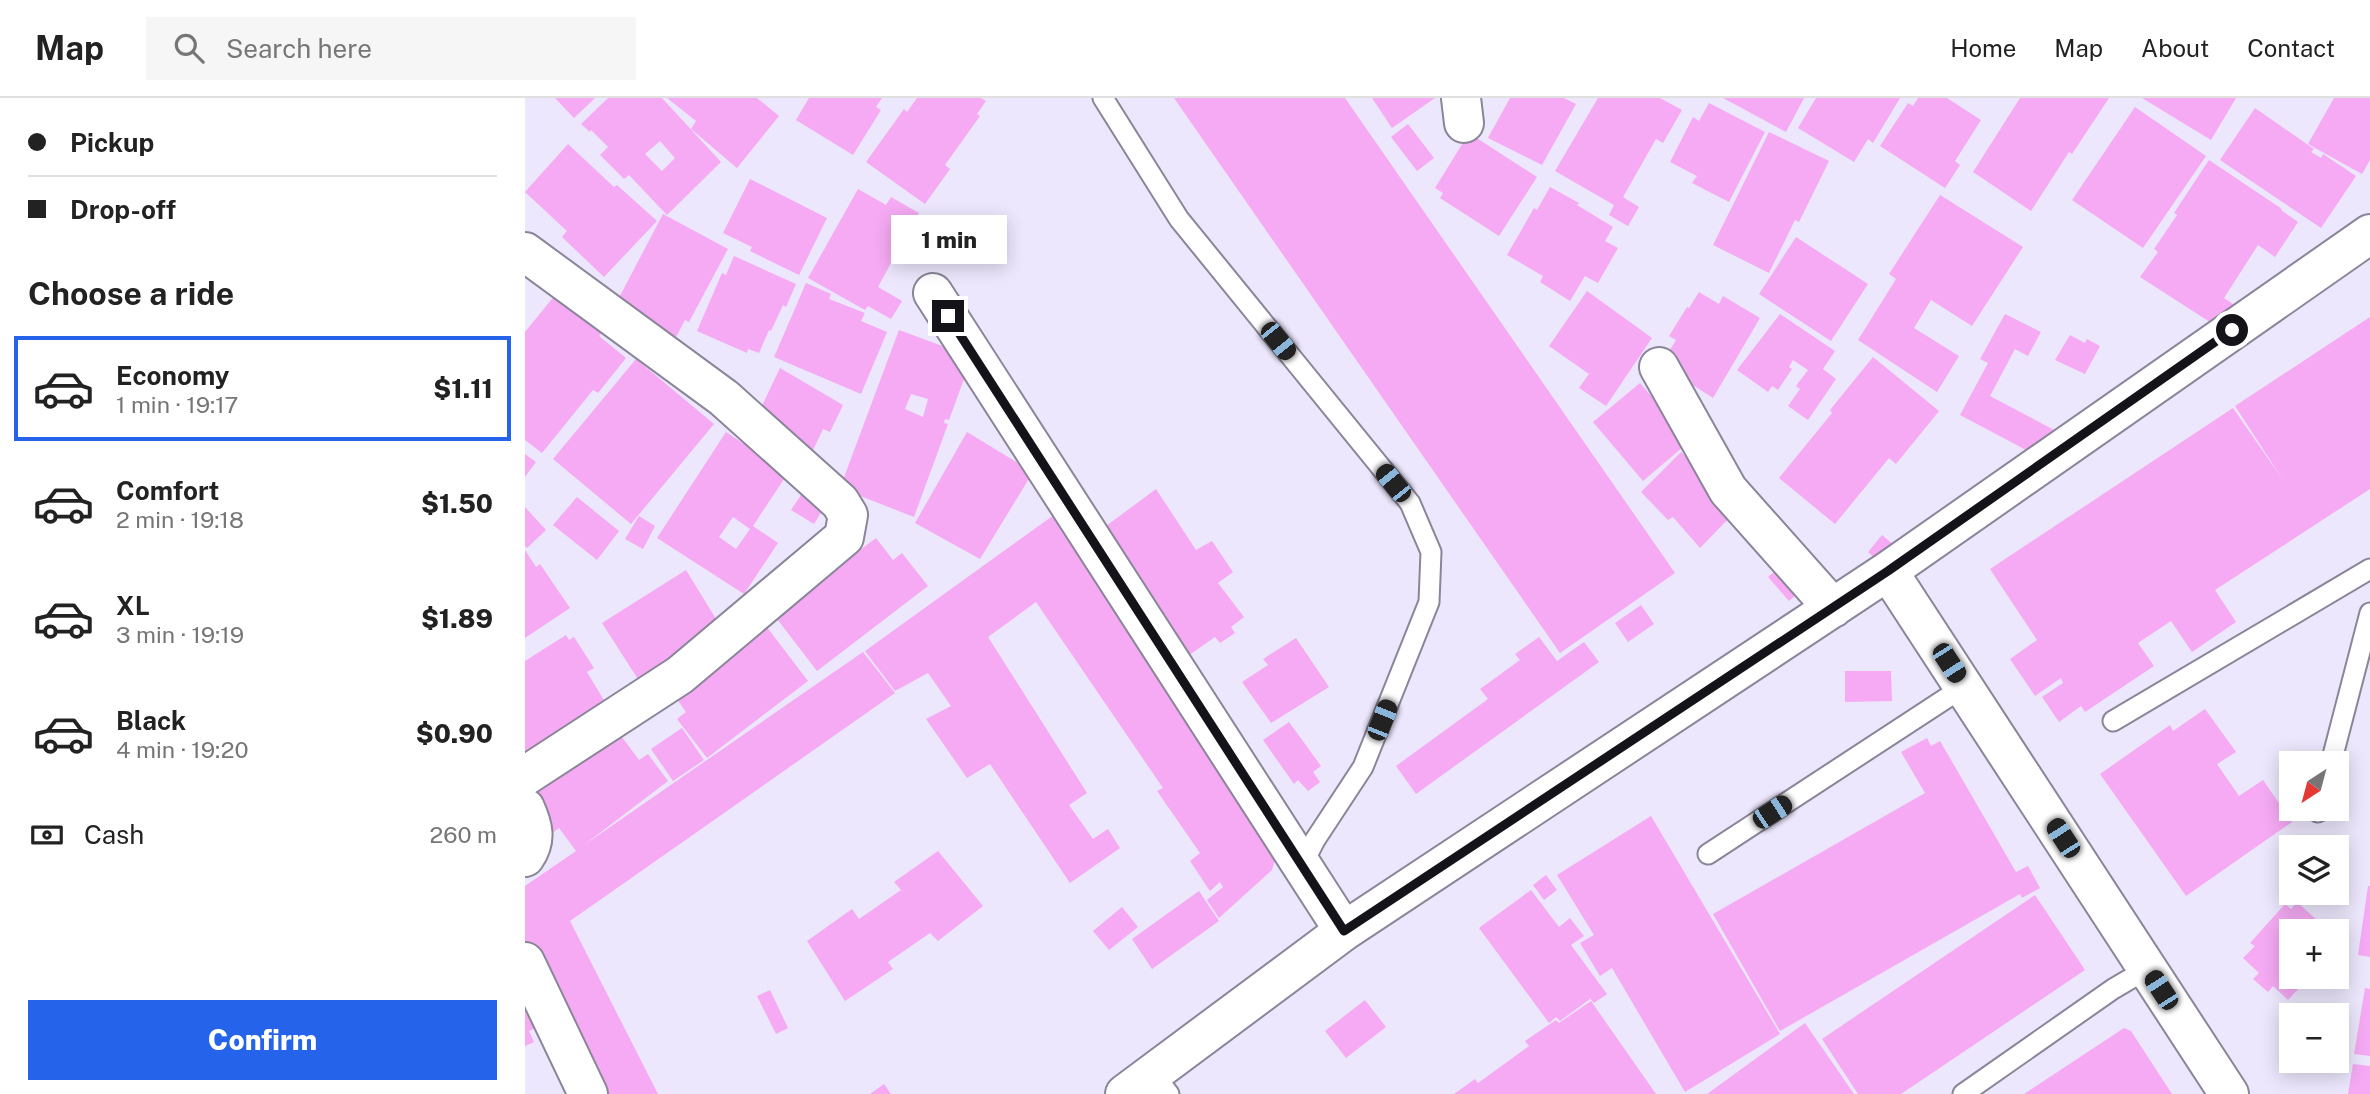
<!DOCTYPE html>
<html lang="en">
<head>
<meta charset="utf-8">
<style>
	:root { --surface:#fff; --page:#f6f6f6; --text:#222; --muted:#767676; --line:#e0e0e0; --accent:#2563eb }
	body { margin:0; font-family:"Public Sans",sans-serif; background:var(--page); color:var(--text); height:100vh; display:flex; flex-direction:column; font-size:26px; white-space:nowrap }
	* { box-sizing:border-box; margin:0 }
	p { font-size:23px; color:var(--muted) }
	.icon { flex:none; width:38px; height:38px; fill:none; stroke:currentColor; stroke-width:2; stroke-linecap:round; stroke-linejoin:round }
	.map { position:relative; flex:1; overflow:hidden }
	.drawer { display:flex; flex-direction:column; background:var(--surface); width:525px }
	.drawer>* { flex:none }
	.banner { display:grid; align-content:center; height:154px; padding:0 28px; background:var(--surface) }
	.needle { width:46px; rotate:216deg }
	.buttons { position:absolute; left:1754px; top:653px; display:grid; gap:14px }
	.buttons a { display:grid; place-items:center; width:70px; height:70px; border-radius:0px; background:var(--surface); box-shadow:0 4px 18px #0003; font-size:35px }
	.end { position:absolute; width:32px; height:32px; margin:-16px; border:9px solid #15131a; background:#fff; box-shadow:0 0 0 4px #fff }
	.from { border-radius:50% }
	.bubble { position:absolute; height:49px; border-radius:0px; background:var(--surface); box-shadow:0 4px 18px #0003; font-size:23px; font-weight:800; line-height:49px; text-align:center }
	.car { position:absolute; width:21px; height:42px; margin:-21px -10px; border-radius:9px; box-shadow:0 0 5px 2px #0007; background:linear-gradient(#222 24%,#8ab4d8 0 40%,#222 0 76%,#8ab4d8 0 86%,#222 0) }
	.banner b { display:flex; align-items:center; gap:24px; height:66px; font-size:26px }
	.banner b+b { border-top:2px solid var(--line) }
	.banner i { width:18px; height:18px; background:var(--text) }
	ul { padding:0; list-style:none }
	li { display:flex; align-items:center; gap:21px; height:105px; margin:0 14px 10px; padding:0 14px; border:4px solid transparent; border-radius:0px }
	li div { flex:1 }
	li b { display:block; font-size:26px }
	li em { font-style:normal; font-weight:800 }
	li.selected { border-color:var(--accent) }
	li>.icon { width:63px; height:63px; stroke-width:1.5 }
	h2 { padding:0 28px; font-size:32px; line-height:84px }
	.pay { display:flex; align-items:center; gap:18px; height:77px; padding:0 28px; font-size:26px }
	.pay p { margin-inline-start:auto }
	.action { display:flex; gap:14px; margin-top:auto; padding:14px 28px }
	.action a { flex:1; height:80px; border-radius:0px; background:var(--accent); color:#fff; font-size:28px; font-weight:800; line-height:80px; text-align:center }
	header { display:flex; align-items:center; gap:42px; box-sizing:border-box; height:98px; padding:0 35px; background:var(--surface); border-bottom:2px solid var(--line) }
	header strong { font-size:33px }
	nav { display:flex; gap:38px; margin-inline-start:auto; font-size:24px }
	.search { width:490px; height:63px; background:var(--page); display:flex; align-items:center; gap:18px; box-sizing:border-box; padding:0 24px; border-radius:0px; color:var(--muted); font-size:26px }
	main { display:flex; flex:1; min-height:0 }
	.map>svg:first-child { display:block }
</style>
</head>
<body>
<header>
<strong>Map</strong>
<div class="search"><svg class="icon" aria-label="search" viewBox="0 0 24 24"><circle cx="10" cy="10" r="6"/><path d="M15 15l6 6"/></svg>Search here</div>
<nav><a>Home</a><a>Map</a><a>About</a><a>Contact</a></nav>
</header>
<main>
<section class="drawer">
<div class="banner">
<b><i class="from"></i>Pickup</b>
<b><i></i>Drop-off</b>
</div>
<h2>Choose a ride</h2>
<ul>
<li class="selected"><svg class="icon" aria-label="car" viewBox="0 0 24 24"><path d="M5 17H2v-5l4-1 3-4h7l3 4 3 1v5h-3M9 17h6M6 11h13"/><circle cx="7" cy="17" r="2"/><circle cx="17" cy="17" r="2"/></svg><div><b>Economy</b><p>1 min · 19:17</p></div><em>$1.11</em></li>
<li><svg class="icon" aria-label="car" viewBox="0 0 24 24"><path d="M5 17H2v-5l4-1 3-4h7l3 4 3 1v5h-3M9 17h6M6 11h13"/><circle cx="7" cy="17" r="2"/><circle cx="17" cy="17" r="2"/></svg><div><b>Comfort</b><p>2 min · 19:18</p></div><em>$1.50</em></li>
<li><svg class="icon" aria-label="car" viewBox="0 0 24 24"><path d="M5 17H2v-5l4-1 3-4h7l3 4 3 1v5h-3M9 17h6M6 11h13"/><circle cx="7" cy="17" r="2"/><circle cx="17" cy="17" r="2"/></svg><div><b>XL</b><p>3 min · 19:19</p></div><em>$1.89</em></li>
<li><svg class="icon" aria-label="car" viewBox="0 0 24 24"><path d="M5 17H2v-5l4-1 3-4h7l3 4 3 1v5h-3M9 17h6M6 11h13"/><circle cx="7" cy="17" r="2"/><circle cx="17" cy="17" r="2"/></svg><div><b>Black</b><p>4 min · 19:20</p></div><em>$0.90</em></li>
</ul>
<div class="pay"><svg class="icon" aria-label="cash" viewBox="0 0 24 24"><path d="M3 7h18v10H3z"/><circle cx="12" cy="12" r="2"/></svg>Cash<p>260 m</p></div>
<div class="action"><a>Confirm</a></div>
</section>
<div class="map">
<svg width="1845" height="996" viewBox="0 0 1845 996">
	<rect width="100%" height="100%" fill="#ece7fc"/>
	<path fill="#f5aaf3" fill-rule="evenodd" d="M 30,0 L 70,0 L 49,20 Z
		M 83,0 L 137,0 L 196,64 L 142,117 L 104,77 L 99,81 L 75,57 L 83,49 L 66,32 L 65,34 L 56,26 ZM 135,43 L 150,60 L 137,73 L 120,56 Z
		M 142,0 L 232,0 L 254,18 L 212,70 L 166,31 L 171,23 Z
		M 284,0 L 357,0 L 351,9 L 356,12 L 328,57 L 271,22 Z
		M 392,0 L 456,0 L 461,3 L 452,16 L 455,18 L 420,67 L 425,71 L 400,106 L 341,64 L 379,11 L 382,14 Z
		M 649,0 L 820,0 L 1150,475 L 1035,555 Z
		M 847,0 L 910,0 L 867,30 Z
		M 985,0 L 1039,0 L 1051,6 L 1017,67 L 963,40 Z
		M 1073,0 L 1135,0 L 1157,12 L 1138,45 L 1131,41 L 1098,99 L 1114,109 L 1103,128 L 1084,117 L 1089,107 L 1030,73 Z
		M 1198,0 L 1279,0 L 1261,34 Z
		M 1291,0 L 1375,0 L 1348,45 L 1343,41 L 1329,64 L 1273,30 Z
		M 1393,0 L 1422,0 L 1456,22 L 1430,63 L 1435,67 L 1420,90 L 1355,48 L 1383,5 L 1388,8 Z
		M 1495,0 L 1584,0 L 1547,56 L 1544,54 L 1506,113 L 1448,74 Z
		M 1617,0 L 1711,0 L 1686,42 Z
		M 1809,0 L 1845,0 L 1845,62 L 1837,76 L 1783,46 Z
		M 1184,5 L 1240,34 L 1204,104 L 1167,85 L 1172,78 L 1145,64 L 1168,19 L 1174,23 Z
		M 1610,9 L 1681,58 L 1618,150 L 1547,102 Z
		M 1730,10 L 1789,51 L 1786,54 L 1796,60 L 1798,56 L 1831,78 L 1796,130 L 1695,62 Z
		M 883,26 L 909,60 L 892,73 L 866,39 Z
		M 1244,34 L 1304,63 L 1274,124 L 1270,122 L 1244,175 L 1188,147 Z
		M 944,35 L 1012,79 L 974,138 L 915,100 L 918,95 L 910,90 Z
		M 43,46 L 89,89 L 92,87 L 132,123 L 79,179 L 37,139 L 42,133 L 0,94 Z
		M 1684,62 L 1757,111 L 1756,112 L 1773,124 L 1750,159 L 1733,147 L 1699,200 L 1718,213 L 1702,235 L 1615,179 L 1633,154 L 1629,151 L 1652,117 L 1649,115 Z
		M 225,81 L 302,120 L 274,177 L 225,153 L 227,149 L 198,135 Z
		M 1025,89 L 1054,105 L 1052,107 L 1088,129 L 1080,143 L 1093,150 L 1073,185 L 1060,178 L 1045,203 L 1015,184 L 1018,178 L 982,157 L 1009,110 L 1012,112 Z
		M 333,91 L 361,107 L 366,99 L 394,115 L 392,118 L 397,121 L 384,144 L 379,141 L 353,189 L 377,203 L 366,221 L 343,208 L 340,212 L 283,180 Z
		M 1415,97 L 1498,149 L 1447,228 L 1406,202 L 1389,230 L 1434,258 L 1412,294 L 1333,242 L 1371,181 L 1364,176 Z
		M 138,116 L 203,151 L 164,224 L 160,222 L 148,245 L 87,213 Z
		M 1271,139 L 1343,186 L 1306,243 L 1234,196 Z
		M 209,158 L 271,186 L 261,209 L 258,207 L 246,233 L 244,232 L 234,255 L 223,251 L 222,255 L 172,233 L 197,175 L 201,177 Z
		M 281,185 L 306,196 L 304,201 L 340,215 L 336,223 L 362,234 L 336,296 L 249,259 Z
		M 35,191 L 82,228 L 74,238 L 101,260 L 73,295 L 68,292 L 17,355 L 0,342 L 0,234 Z
		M 1062,193 L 1127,240 L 1081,308 L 1054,290 L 1064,276 L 1024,248 Z
		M 1174,194 L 1194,206 L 1198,198 L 1235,220 L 1188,300 L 1157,280 L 1138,263 L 1151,242 L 1144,238 L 1162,209 L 1164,210 Z
		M 1255,216 L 1310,253 L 1298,271 L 1311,281 L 1283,322 L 1263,308 L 1275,291 L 1271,288 L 1283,272 L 1268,262 L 1264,269 L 1267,271 L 1253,292 L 1247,288 L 1243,294 L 1212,272 Z
		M 1480,216 L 1516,234 L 1503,258 L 1490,251 L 1465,298 L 1533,334 L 1518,361 L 1435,317 L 1463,265 L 1455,261 Z
		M 1845,219 L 1845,391 L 1690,492 L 1711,524 L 1667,554 L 1646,523 L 1613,545 L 1629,568 L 1560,614 L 1556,608 L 1534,624 L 1517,599 L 1538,585 L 1536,580 L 1510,598 L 1485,561 L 1512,542 L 1465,471 L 1708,310 L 1758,382 L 1710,308 Z
		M 374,232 L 447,259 L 424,322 L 420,321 L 419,325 L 423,326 L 389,419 L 315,390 ZM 386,296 L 403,301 L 398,319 L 380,311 Z
		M 1545,237 L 1560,245 L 1562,241 L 1575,248 L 1560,276 L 1530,262 Z
		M 1348,259 L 1414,313 L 1371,366 L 1364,360 L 1310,426 L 1254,380 L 1307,315 L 1305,312 Z
		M 111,261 L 189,326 L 106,426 L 28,361 Z
		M 255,270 L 318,307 L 305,334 L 298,331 L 288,352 L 246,332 L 233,316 Z
		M 1115,285 L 1165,343 L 1118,383 L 1068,324 Z
		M 201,334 L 263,375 L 228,428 L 253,445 L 219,496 L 132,440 ZM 208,419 L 225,431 L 211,451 L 194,439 Z
		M 442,334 L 508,374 L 455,461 L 390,425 Z
		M 1156,354 L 1182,380 L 1209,415 L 1175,450 L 1148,419 L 1143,422 L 1116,394 Z
		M 0,356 L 11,364 L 0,379 Z
		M 280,391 L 302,405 L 289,426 L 266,412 Z
		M 631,391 L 671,452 L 687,443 L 708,474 L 693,485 L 719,519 L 706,529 L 710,535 L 695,545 L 690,539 L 663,558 L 577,431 Z
		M 52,399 L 94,433 L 72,462 L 28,427 Z
		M 0,409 L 21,432 L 2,450 L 0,448 Z
		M 533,414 L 754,747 L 747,772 L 694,820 L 682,802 L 698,789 L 695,784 L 685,793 L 665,763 L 675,755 L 632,693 L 638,690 L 511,504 L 463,539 L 562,695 L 544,707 L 568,741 L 583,731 L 595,750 L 545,785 L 465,666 L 442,680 L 401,621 L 426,608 L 403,575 L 370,593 L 340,553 Z
		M 114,418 L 130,428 L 118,451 L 100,441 Z
		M 1357,437 L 1375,452 L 1359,469 L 1343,454 Z
		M 351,440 L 368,462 L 377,455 L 403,488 L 292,573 L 249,517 Z
		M 0,452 L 11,469 L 15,466 L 45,510 L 0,540 Z
		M 1260,465 L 1280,489 L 1264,503 L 1243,479 Z
		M 161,472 L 199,534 L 116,586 L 77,525 Z
		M 1116,507 L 1129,526 L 1103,544 L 1090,525 Z
		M 238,524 L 283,583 L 182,660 L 152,621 L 161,614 L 146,593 Z
		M 41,537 L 44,542 L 49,539 L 69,570 L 62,574 L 83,609 L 0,660 L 0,563 Z
		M 1014,539 L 1032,563 L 1059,544 L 1074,564 L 891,696 L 871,668 L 963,601 L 955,591 L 995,562 L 990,556 Z
		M 771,540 L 804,589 L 746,625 L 717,584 L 743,567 L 738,561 Z
		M 338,554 L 370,595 L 45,823 L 133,996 L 72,996 L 0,852 L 0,788 L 51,753 L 34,730 L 26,736 L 0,702 L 88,627 L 114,662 L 123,656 L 143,683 L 59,747 Z
		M 1320,573 L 1366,573 L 1367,603 L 1320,604 Z
		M 1680,611 L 1711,654 L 1692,666 L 1714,698 L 1738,682 L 1767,724 L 1661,798 L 1575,676 L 1645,627 L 1648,633 Z
		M 764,624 L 796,668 L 788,674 L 795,684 L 783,693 L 773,682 L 769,686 L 738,642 Z
		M 157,630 L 179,662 L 148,683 L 126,651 Z
		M 1402,640 L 1406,648 L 1415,643 L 1491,774 L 1503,768 L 1515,790 L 1497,800 L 1495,796 L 1255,933 L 1188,816 L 1400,695 L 1376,654 Z
		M 1126,718 L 1255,936 L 1160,994 L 1087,870 L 1075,878 L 1055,845 L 1069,837 L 1032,777 Z
		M 413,753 L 458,808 L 413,843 L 405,835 L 363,864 L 368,871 L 320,903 L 282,843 L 327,811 L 334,821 L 376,792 L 369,784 Z
		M 1021,777 L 1032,792 L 1019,802 L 1008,787 Z
		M 1843,788 L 1845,788 L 1845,859 L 1833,857 Z
		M 1006,792 L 1034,829 L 1045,820 L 1059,838 L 1046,847 L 1082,896 L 1069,905 L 1063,898 L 1065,901 L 1035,923 L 1031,919 L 1024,925 L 954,830 Z
		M 674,793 L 694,823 L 627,871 L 607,841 Z
		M 1510,797 L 1560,872 L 1376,996 L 1333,996 L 1297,941 Z
		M 1772,804 L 1804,833 L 1766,833 L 1766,878 L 1785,878 L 1763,902 L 1748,888 L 1743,894 L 1728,881 L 1734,875 L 1718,860 L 1730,848 L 1725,845 L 1760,806 L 1766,811 Z
		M 597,809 L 613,829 L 584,852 L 568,833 Z
		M 0,872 L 25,923 L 4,933 L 9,944 L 0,948 Z
		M 1840,890 L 1845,891 L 1845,958 L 1829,956 Z
		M 245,892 L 263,930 L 251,936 L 232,898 Z
		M 840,902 L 861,929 L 821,960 L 800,933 Z
		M 1066,903 L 1131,996 L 929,996 L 950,981 L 953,985 L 1004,948 L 1000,943 L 1031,922 L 1034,925 Z
		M 1280,925 L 1329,996 L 1182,996 Z
		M 1599,930 L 1606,933 L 1647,996 L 1499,996 Z
		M 1828,966 L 1845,968 L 1845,996 L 1823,996 Z
		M 359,986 L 366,996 L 345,996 Z"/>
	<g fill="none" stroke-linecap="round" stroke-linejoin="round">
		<defs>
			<path id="service" d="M 578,0 L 654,121 L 885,405 L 906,454 L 904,504 L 838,669 L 790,742 L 777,767
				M 1588,623 L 1845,471
				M 1806,665 L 1845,515
				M 1793,714 L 1794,710
				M 1183,756 L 1440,588
				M 627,974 L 644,996
				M 1438,996 L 1588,891 L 1622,871"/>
			<path id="minor" d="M 936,0 L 939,25
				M 0,154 L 199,300 L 315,404 L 323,417 L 319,439 L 155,577 L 0,678
				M 408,195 L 819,833
				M 1134,269 L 1203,392 L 1308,510
				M 1363,473 L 1704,996
				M 0,710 C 8,728 12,742 0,759
				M 0,864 L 63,996
				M 600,996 L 819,833 L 1363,473 L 1845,136"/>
		</defs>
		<use href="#service" stroke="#8a8598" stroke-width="23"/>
		<use href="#minor" stroke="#8a8598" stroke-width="42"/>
		<use href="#service" stroke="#fff" stroke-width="19"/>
		<use href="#minor" stroke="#fff" stroke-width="38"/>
	</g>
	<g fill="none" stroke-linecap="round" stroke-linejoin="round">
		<path stroke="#15131a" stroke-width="9" d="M 423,218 L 819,833 L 1363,473 L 1707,232"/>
	</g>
</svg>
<div class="buttons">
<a><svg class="needle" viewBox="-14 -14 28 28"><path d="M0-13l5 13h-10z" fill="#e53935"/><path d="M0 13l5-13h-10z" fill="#767676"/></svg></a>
<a><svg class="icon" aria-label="layers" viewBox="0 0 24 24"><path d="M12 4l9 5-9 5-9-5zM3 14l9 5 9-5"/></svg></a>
<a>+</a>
<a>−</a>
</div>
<i class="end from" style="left:1707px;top:232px"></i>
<i class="end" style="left:423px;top:218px"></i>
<div class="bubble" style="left:366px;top:117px;width:116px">1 min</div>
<i class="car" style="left:753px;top:243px;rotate:141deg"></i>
<i class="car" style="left:868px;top:385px;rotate:321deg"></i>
<i class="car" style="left:1424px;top:565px;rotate:147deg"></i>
<i class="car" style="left:857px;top:622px;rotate:22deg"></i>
<i class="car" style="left:1247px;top:714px;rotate:57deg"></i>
<i class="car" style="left:1538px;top:740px;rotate:327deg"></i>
<i class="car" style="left:1636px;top:892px;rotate:327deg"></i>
</div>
</main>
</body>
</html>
